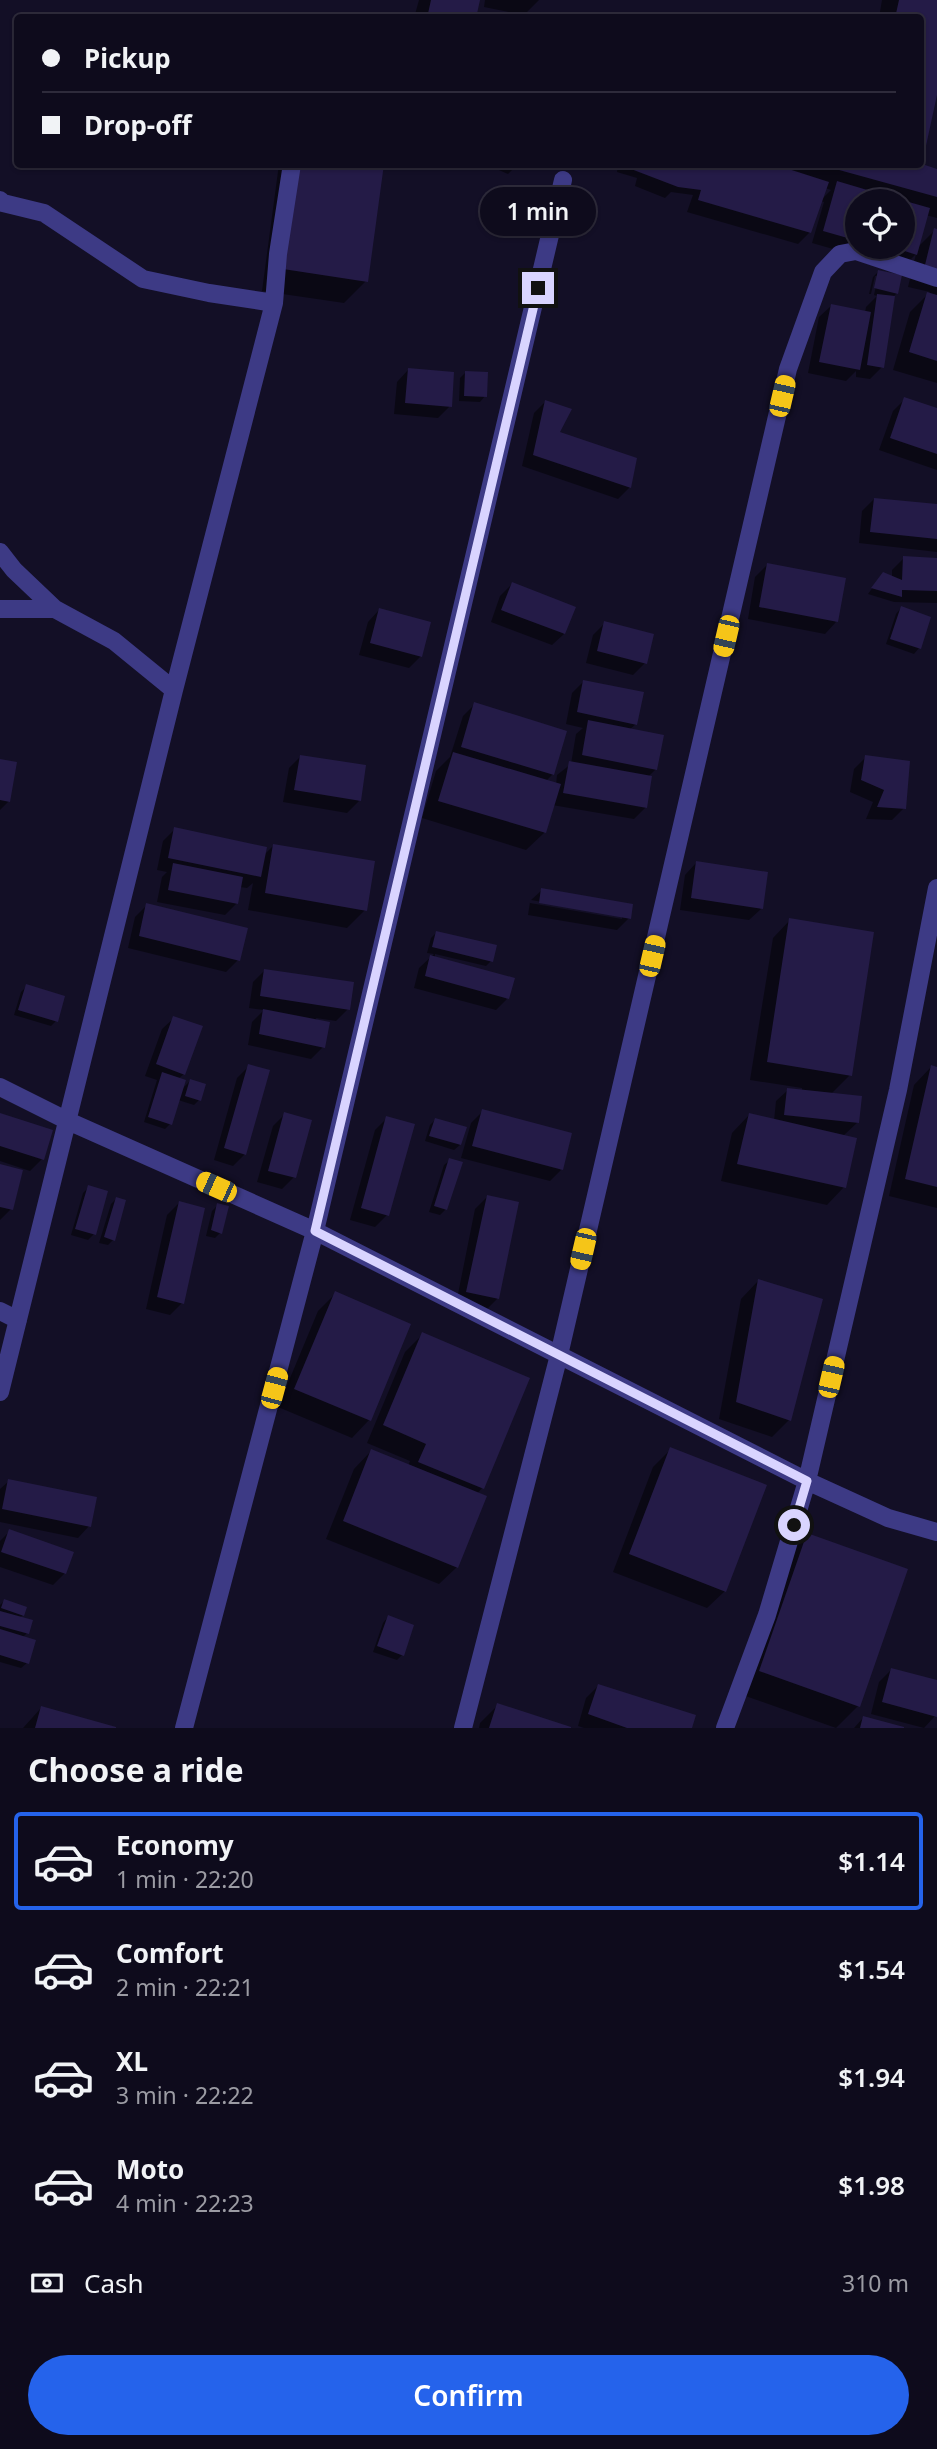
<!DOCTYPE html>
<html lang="en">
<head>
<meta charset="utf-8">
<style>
	:root { --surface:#0e0b1c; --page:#171425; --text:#f1f3f6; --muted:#9b9ba3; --line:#2e2b3b; --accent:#2563eb }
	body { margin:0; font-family:"Noto Sans",sans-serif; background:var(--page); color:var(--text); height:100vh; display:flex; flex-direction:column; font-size:26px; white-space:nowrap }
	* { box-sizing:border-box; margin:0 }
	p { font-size:23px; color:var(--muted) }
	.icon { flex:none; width:38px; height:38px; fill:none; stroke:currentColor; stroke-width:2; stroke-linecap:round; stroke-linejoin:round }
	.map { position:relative; height:1728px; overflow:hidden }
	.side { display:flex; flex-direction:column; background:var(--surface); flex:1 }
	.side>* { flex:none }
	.top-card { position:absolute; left:14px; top:14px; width:910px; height:154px; border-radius:7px; box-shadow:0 2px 5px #0004,0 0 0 2px var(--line); display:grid; align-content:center; height:154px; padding:0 28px; background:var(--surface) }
	.fabs { position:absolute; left:845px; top:189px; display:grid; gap:14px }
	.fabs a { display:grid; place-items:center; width:70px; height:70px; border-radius:50%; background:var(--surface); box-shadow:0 2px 5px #0004,0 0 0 2px var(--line); font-size:35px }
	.end { position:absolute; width:32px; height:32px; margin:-16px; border:9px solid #d9d4ff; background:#111; box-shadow:0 0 0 4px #111 }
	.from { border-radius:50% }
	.bubble { position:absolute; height:49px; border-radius:24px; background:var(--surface); box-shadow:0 2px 5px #0004,0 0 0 2px var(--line); font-size:23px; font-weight:600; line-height:49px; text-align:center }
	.car { position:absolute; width:21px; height:42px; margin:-21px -10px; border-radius:9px; box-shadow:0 0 5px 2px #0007; background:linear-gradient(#f5c518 24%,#345 0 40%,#f5c518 0 76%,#345 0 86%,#f5c518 0) }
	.top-card b { display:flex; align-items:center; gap:24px; height:66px; font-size:26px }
	.top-card b+b { border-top:2px solid var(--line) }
	.top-card i { width:18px; height:18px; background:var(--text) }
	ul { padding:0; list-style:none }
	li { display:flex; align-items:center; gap:21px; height:98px; margin:0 14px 10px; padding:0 14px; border:4px solid transparent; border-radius:7px }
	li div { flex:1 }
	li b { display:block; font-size:26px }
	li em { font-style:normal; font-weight:600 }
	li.current { border-color:var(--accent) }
	li>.icon { width:63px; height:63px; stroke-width:1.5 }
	h2 { padding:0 28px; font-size:32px; line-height:84px }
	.pay { display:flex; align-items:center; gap:18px; height:77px; padding:0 28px; font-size:26px }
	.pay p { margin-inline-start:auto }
	.primary-button { display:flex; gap:14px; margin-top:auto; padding:14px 28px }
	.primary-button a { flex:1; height:80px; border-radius:42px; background:var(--accent); color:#fff; font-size:28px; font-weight:600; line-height:80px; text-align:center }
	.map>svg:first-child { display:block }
</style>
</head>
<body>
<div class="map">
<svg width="937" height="1728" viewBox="0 0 937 1728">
	<rect width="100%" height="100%" fill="#130f26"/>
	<path fill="#0007" fill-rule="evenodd" d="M 419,0 L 479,0 L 475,18 L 414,18 Z
		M 485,0 L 539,0 L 524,15 L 484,7 Z
		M 882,0 L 937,0 L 937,87 L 920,156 L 920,18 L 879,18 Z
		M 279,164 L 382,164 L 366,281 L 344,303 L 262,291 Z
		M 485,164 L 518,164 L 508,174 Z
		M 618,164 L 915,164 L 937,170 L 937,218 L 926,215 L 918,247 L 935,230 L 937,231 L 937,383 L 893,370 L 910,312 L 930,292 L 908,287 L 916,254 L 904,266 L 862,247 L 903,247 L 903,201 L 858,201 L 858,242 L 847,253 L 812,243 L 824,202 L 821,201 L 810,232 L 798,244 L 687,212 L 693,195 L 671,192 L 665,198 L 635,186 L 637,178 L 617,172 ZM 825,188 L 831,190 L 822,199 Z
		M 878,272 L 897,293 L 893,297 L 882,367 L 870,379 L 856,377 L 856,371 L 846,381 L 808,373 L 819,317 L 831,306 L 865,313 L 866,307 L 877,296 L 874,295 L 878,276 L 875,276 L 871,294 L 869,294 L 873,277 Z
		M 408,370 L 450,406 L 438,418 L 394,414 L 397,382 Z
		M 465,373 L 485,396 L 480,402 L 459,401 L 460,378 Z
		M 905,399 L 937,410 L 937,470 L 879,450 L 893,411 Z
		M 545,402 L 558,433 L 630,487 L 618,499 L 522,466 L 534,413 Z
		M 874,499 L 937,506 L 937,552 L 859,543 L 862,511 Z
		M 904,558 L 937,560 L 937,603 L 894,602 L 868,594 L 878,580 L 892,578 L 892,570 Z
		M 767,565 L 836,622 L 825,634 L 748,619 L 755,577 Z
		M 512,584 L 564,634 L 552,645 L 491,622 L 500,596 Z
		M 901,608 L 919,648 L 914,654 L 886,644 L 896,614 Z
		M 379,610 L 421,656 L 409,668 L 359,655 L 368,622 Z
		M 605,623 L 645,663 L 633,675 L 586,663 L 593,635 Z
		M 584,681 L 636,724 L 629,730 L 656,769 L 648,777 L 646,807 L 634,819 L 552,805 L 544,833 L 526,850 L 422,818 L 436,771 L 450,757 L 463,716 L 475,704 L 553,774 L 545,782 L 556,785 L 557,775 L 571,764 L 576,734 L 583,728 L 566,724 L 572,693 Z
		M 301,756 L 359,801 L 347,813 L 283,802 L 289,768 Z
		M 866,757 L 904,808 L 892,820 L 866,819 L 873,802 L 850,792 L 854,769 Z
		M 0,761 L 9,801 L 0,810 Z
		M 175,829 L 263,856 L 274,845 L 365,910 L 347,928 L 248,910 L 253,883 L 247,888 L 240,887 L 237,903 L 225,915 L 157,902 L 162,877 L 167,872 L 157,870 L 163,841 Z
		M 696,863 L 761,909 L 749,920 L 680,910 L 685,875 Z
		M 542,890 L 631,905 L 629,918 L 617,930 L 528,915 L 530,902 L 530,903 L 622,919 L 622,916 L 531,900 Z
		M 147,905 L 238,960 L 226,972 L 128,948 L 135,917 Z
		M 790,920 L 850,1075 L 831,1094 L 858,1122 L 843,1136 L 844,1187 L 827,1205 L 721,1181 L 732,1133 L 749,1115 L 774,1121 L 776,1101 L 788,1090 L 802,1091 L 802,1088 L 750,1080 L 773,938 Z
		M 436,933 L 491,961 L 486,966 L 435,954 L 435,958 L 507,999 L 496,1010 L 414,988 L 419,968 L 434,954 L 427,953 L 431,938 Z
		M 265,970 L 348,1009 L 336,1021 L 316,1018 L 323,1047 L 311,1059 L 248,1045 L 252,1022 L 264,1010 L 249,1008 L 253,982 Z
		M 27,986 L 56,1021 L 51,1026 L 14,1015 L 21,992 Z
		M 174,1018 L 184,1074 L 178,1079 L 181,1090 L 190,1081 L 199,1100 L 194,1105 L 178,1100 L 170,1124 L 165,1129 L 144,1122 L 157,1080 L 145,1076 L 162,1029 Z
		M 249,1066 L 245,1154 L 233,1166 L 214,1160 L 237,1078 Z
		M 931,1067 L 937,1069 L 937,1208 L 889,1196 L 914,1085 Z
		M 483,1111 L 561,1170 L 550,1181 L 461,1158 L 471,1123 Z
		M 285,1114 L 294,1177 L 282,1189 L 257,1182 L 273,1126 Z
		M 0,1116 L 42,1159 L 30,1171 L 0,1161 Z
		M 387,1118 L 387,1215 L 375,1227 L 350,1220 L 375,1130 Z
		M 435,1120 L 460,1145 L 454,1150 L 425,1141 L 430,1125 Z
		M 450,1160 L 446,1209 L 440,1215 L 429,1212 L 444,1165 Z
		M 0,1166 L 11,1209 L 0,1220 Z
		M 89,1187 L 94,1234 L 88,1240 L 71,1235 L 83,1193 Z
		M 487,1197 L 497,1299 L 486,1310 L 456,1304 L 475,1209 Z
		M 116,1199 L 113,1240 L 108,1245 L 99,1243 L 111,1204 Z
		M 179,1203 L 182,1303 L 170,1315 L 146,1309 L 167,1215 Z
		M 218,1205 L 220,1233 L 215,1238 L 206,1236 L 212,1211 Z
		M 758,1281 L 789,1420 L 772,1437 L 719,1419 L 741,1299 Z
		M 335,1294 L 409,1325 L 369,1420 L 352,1438 L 278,1407 L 318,1311 Z
		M 423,1334 L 528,1379 L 482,1488 L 477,1494 L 457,1567 L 439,1584 L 326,1539 L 354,1469 L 371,1451 L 408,1466 L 410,1461 L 367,1443 L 405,1352 Z
		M 671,1449 L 725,1591 L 707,1608 L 613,1572 L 653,1467 Z
		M 9,1481 L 89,1526 L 78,1538 L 0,1522 L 0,1489 Z
		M 10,1531 L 65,1573 L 53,1585 L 0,1567 L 0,1541 Z
		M 808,1535 L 858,1706 L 836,1728 L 737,1693 L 785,1557 Z
		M 4,1601 L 23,1615 L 19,1618 L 27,1633 L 22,1638 L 27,1663 L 21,1668 L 0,1662 L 0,1605 Z
		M 388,1617 L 402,1655 L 397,1660 L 373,1652 L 383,1623 Z
		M 891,1670 L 937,1682 L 935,1716 L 924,1728 L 871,1714 L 879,1682 Z
		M 598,1686 L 690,1728 L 584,1728 L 578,1726 L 586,1698 Z
		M 498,1705 L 567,1728 L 479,1728 L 480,1723 Z
		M 41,1708 L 112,1728 L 23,1728 Z
		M 863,1718 L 900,1728 L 854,1728 Z"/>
	<path fill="#241b47" d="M 431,0 L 480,0 L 476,18 L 427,18 Z
		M 899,0 L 937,0 L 937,95 L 924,155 L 920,154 L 920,18 L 895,18 Z
		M 298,164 L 384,164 L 368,282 L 283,269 Z
		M 618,164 L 773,164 L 829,182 L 811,233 L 698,200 L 701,190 L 678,187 Z
		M 922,164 L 937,169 L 937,197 L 821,165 Z
		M 837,181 L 874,192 L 871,201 L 858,201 L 858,241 L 823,231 Z
		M 884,195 L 930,208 L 917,255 L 892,247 L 903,247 L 903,201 L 882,201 Z
		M 934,228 L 937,229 L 937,273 L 924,269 Z
		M 878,270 L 902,275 L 898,294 L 874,288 Z
		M 927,292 L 937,295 L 937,361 L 909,352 Z
		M 877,294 L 895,296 L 884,368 L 867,365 Z
		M 831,304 L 871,312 L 860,370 L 819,362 Z
		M 408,368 L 454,372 L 452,407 L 405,403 Z
		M 465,371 L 488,372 L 487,397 L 464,396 Z
		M 904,397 L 937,408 L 937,454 L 890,438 Z
		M 545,400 L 572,409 L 560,432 L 637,458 L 631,488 L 533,455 Z
		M 874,498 L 937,504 L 937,539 L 870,532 Z
		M 903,556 L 937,558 L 937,591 L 902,590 L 902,597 L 871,588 L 883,572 L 902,580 Z
		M 767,563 L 846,578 L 838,622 L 759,607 Z
		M 512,582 L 576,607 L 565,634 L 501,610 Z
		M 901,606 L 931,617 L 921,649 L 890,639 Z
		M 379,608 L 431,622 L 422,657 L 370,643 Z
		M 604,621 L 654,634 L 647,664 L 597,651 Z
		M 583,680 L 644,692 L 637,725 L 577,712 Z
		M 474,702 L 567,731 L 554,775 L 461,747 Z
		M 588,720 L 664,735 L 657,770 L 582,755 Z
		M 453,752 L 561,784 L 546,833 L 438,801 Z
		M 300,755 L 366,765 L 361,801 L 294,790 Z
		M 865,755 L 910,761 L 906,809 L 877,807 L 884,790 L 861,780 Z
		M 0,759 L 17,762 L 10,802 L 0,800 Z
		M 569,761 L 652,776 L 647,808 L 563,793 Z
		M 174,827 L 267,847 L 261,877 L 168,858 Z
		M 273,844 L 375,861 L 367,911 L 265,893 Z
		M 696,861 L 768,872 L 763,909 L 691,898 Z
		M 173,863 L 243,877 L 238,904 L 168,890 Z
		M 541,888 L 633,904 L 631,919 L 539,903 Z
		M 146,903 L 248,928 L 240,961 L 139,936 Z
		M 789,918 L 874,932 L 852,1076 L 767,1062 Z
		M 436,931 L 497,945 L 493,962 L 432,947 Z
		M 430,955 L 515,978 L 509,999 L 425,976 Z
		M 264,969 L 354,982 L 350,1010 L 260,996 Z
		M 26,984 L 65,996 L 58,1022 L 18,1010 Z
		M 263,1009 L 330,1022 L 325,1048 L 259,1034 Z
		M 173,1016 L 203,1026 L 185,1075 L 156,1064 Z
		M 248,1064 L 270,1070 L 246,1155 L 224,1148 Z
		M 931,1065 L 937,1067 L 937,1187 L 905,1179 Z
		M 162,1072 L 186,1080 L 172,1125 L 148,1117 Z
		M 190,1079 L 206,1084 L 201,1101 L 185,1096 Z
		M 787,1088 L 862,1096 L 859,1123 L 784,1115 Z
		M 482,1109 L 572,1133 L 563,1170 L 472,1146 Z
		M 284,1112 L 312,1120 L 296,1178 L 268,1171 Z
		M 0,1113 L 53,1130 L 44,1160 L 0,1146 Z
		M 749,1113 L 857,1138 L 846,1188 L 737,1164 Z
		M 386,1116 L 415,1124 L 389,1216 L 361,1208 Z
		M 435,1118 L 467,1127 L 461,1145 L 429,1136 Z
		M 449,1158 L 463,1162 L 447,1210 L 434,1206 Z
		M 0,1164 L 23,1170 L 13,1210 L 0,1207 Z
		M 88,1185 L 108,1191 L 96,1235 L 75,1229 Z
		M 487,1195 L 519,1202 L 499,1299 L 466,1292 Z
		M 116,1197 L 126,1200 L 115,1241 L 104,1237 Z
		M 179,1201 L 205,1208 L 184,1304 L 157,1297 Z
		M 217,1203 L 229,1206 L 222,1234 L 211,1230 Z
		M 758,1279 L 823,1299 L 791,1421 L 736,1402 Z
		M 335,1291 L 411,1324 L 371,1421 L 294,1389 Z
		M 422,1332 L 530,1378 L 484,1489 L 418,1462 L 426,1444 L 383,1425 Z
		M 670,1447 L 767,1485 L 726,1592 L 629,1554 Z
		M 371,1449 L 487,1496 L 458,1568 L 343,1521 Z
		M 8,1479 L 97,1497 L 91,1527 L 2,1509 Z
		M 9,1529 L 74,1552 L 66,1574 L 1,1552 Z
		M 807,1533 L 908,1569 L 860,1707 L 759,1671 Z
		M 4,1599 L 27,1607 L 24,1616 L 1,1608 Z
		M 0,1611 L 33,1620 L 29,1634 L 0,1626 Z
		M 388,1615 L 414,1625 L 404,1656 L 377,1646 Z
		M 0,1629 L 36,1640 L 29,1664 L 0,1655 Z
		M 891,1668 L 937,1680 L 937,1717 L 882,1702 Z
		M 598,1684 L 696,1715 L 692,1728 L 627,1728 L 588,1714 Z
		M 497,1703 L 571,1727 L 571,1728 L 489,1728 Z
		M 41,1706 L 116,1727 L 116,1728 L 35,1728 Z
		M 863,1716 L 904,1727 L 904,1728 L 860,1728 Z"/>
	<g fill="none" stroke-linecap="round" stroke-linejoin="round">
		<path stroke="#3d3a85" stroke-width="18" d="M 0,200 L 3,203 L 44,213 L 143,279 L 209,293 L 274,303
			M 0,552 L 14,570 L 55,609
			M 0,609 L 55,609 L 114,641 L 174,690
			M 0,1087 L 68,1121 L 315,1231 L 807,1481 L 888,1518 L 937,1532
			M 0,1311 L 18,1320
			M 0,1392 L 174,690 L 274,303 L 278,254 L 292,164
			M 184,1728 L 315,1231 L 563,180
			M 463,1728 L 559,1355 L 788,369 L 823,272 L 840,254 L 856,251 L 937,278
			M 725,1728 L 767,1615 L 807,1481 L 898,1090 L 937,888"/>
	</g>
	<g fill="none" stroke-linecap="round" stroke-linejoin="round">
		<path stroke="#d9d4ff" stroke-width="9" d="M 538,288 L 315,1231 L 807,1481 L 794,1525"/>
	</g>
</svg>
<div class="fabs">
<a><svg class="icon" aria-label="locate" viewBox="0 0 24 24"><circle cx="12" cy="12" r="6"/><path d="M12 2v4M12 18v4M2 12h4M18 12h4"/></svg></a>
</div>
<i class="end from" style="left:794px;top:1525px"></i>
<i class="end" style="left:538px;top:288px"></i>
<div class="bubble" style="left:480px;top:187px;width:116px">1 min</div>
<i class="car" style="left:782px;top:396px;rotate:13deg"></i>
<i class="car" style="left:726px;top:636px;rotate:193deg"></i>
<i class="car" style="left:652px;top:956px;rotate:13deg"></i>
<i class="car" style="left:216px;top:1187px;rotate:294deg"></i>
<i class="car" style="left:583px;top:1249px;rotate:193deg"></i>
<i class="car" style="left:831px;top:1377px;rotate:13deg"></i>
<i class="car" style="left:274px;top:1388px;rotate:15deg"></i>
<div class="top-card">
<b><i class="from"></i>Pickup</b>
<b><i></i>Drop-off</b>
</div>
</div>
<section class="side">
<h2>Choose a ride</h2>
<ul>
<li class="current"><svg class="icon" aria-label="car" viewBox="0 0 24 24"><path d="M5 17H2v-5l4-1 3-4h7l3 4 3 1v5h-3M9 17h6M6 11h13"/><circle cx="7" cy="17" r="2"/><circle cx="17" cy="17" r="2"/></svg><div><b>Economy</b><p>1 min · 22:20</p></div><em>$1.14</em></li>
<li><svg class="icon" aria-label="car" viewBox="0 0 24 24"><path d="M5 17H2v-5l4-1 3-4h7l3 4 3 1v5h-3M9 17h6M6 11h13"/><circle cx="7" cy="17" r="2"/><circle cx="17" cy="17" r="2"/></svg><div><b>Comfort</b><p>2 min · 22:21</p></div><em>$1.54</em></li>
<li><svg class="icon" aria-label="car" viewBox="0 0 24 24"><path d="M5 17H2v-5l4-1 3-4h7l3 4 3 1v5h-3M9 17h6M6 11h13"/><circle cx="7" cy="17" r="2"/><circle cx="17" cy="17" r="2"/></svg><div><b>XL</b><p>3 min · 22:22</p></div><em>$1.94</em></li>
<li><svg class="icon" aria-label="car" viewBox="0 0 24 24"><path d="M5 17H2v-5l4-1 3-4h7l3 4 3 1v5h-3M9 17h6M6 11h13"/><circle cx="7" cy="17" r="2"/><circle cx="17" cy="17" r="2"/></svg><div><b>Moto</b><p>4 min · 22:23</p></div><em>$1.98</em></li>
</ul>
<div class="pay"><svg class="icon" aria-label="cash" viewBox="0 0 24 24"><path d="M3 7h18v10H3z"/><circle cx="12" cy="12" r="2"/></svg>Cash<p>310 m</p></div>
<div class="primary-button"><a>Confirm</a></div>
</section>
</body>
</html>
